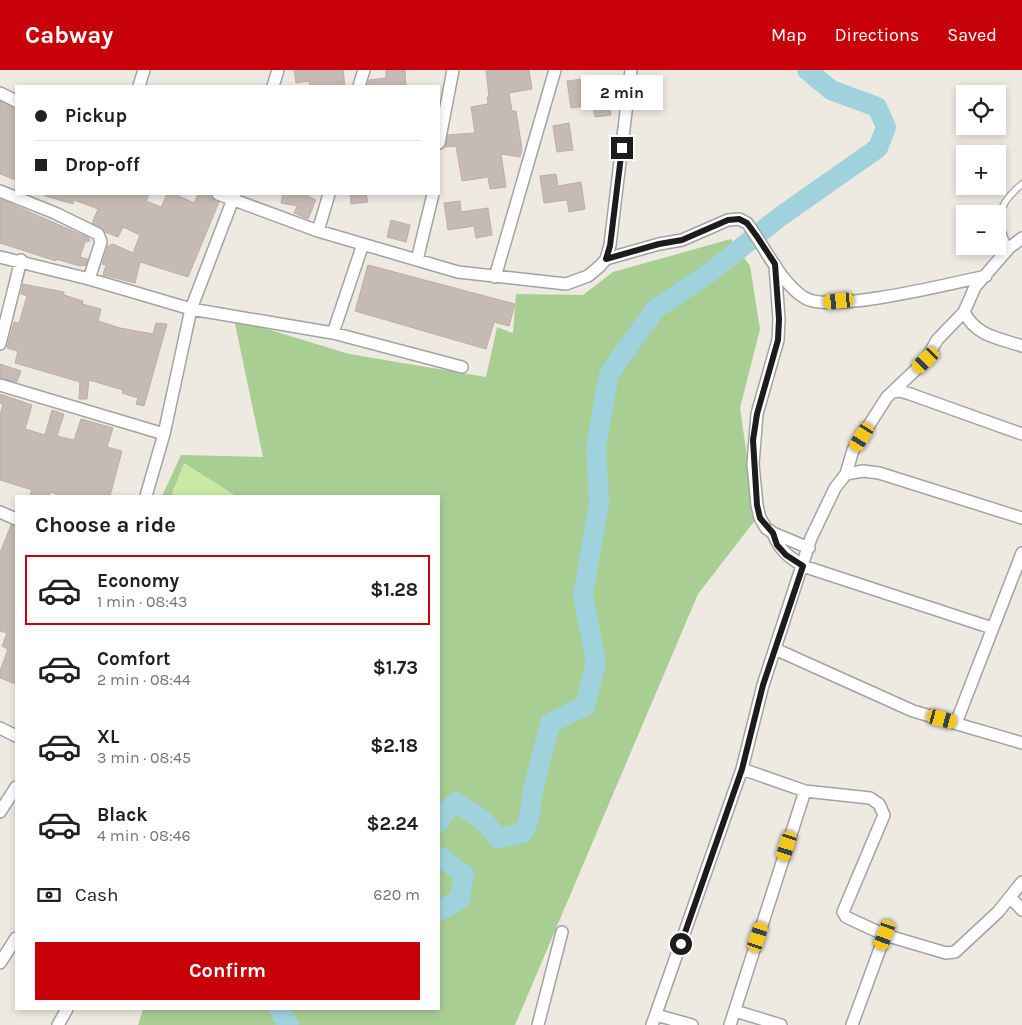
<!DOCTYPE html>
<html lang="en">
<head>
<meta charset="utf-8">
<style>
	:root { --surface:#fff; --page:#f2f2f2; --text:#202124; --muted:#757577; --line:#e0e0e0; --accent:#c7000a }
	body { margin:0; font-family:Karla,sans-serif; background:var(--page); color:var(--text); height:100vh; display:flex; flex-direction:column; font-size:19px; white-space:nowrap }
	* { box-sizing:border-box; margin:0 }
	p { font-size:16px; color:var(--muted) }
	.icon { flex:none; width:28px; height:28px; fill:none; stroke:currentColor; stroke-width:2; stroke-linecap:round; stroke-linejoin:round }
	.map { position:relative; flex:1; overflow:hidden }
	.drawer { position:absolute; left:15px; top:425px; width:425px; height:515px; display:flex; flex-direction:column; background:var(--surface); border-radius:0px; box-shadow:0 2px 8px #0003 }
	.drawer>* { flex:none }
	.hud { position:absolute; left:15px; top:15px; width:425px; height:110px; border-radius:0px; box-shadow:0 2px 8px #0003; display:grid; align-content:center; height:110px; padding:0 20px; background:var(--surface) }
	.controls { position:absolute; left:956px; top:15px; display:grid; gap:10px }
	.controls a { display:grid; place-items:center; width:50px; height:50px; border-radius:0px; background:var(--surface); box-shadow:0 2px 8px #0003; font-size:25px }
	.end { position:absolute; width:22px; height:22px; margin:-11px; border:6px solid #1c1c1c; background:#fff; box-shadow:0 0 0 2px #fff }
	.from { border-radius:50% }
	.bubble { position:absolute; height:35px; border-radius:0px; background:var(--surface); box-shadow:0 2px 8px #0003; font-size:16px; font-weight:700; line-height:35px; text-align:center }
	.car { position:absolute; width:15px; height:30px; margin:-15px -8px; border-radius:6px; box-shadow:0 0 4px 1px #0007; background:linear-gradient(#f5c518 24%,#345 0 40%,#f5c518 0 76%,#345 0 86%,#f5c518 0) }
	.hud b { display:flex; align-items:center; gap:18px; height:48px; font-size:19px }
	.hud b+b { border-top:1px solid var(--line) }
	.hud i { width:12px; height:12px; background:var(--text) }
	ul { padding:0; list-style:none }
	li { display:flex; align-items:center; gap:15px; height:70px; margin:0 10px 8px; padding:0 10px; border:2px solid transparent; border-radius:0px }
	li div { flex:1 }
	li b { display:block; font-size:19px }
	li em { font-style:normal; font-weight:700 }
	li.current { border-color:var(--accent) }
	li>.icon { width:45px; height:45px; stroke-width:1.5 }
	h2 { padding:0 20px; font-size:22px; line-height:60px }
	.pay { display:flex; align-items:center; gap:12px; height:55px; padding:0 20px; font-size:19px }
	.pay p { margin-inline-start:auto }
	.action { display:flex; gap:10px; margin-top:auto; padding:10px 20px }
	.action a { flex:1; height:58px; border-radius:0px; background:var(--accent); color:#fff; font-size:20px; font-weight:700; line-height:58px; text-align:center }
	header { display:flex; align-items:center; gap:30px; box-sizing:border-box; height:70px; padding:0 25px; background:var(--accent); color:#fff }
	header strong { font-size:24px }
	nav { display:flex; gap:28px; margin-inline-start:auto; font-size:18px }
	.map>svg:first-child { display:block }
</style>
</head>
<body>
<header>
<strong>Cabway</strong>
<nav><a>Map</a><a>Directions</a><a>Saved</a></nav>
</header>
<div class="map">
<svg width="1022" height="955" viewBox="0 0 1022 955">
	<rect width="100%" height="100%" fill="#eee9e1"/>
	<path fill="#caeaa4" d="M 184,393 L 236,426 L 171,426 Z"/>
	<path fill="#a8ce94" d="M 731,169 L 750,196 L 760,259 L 740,338 L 756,449 L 698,524 L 515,955 L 138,955 L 143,939 L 439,939 L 439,426 L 236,426 L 184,393 L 171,426 L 162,426 L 181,385 L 263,387 L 234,249 L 349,284 L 486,307 L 497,257 L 513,263 L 516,224 L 583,225 L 613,202 Z"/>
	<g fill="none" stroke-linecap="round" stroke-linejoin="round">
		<path stroke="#9fd2dd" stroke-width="20" d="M 439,752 L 440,747 L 456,732 L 484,751 L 498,768 L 523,763 L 529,750 L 533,720 L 550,653 L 585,636 L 596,593 L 583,525 L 599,432 L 596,377 L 609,304 L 655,239 L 709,203 L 781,146 L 878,78 L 886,57 L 877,37 L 831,20 L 807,0
			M 439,786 L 464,804 L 460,829 L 439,841
			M 278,939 L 289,955"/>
	</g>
	<path fill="#c5bab4" stroke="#bfaea3" d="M 294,0 L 343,0 L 345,16 L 310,16 L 309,11 L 296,13 Z
		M 386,0 L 405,0 L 406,16 L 367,16 L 369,10 L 386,8 Z
		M 486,0 L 529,0 L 532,19 L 509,23 L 512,41 L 516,41 L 522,79 L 520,87 L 501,84 L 506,117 L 490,119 L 488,107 L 462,111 L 456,76 L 445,77 L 448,65 L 475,63 L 471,37 L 488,34 L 487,27 L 489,27 Z
		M 583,9 L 585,21 L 607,18 L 611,45 L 595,47 L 593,35 L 571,38 L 567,11 Z
		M 0,31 L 16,38 L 16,110 L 0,104 Z
		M 569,53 L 573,80 L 557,82 L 553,56 Z
		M 556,104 L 558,116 L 581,112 L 585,139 L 569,142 L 567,130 L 544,133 L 540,106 Z
		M 45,124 L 149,124 L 146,131 L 161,137 L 167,124 L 175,124 L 194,133 L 198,124 L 210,124 L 213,129 L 219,132 L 188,207 L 140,192 L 135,213 L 103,205 L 106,195 L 102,194 L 108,176 L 113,174 L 133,183 L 140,165 L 123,157 L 118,167 L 105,162 L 92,153 L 98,139 L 74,130 L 73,134 L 45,126 Z
		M 283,124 L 309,124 L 308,126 L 316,130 L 308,149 L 294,143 L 297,136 L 281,133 Z
		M 350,124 L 366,124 L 368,132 L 351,134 Z
		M 0,129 L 89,168 L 90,171 L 85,172 L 80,187 L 88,189 L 86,195 L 80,196 L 56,189 L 56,191 L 0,173 Z
		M 460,131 L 461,142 L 488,138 L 492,165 L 476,168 L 474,156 L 448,160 L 444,133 Z
		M 391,150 L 410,155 L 406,172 L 387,167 Z
		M 368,195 L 515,234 L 509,256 L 494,252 L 486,279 L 355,241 Z
		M 23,214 L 64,222 L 64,225 L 83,231 L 82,234 L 101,239 L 98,251 L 120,258 L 153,264 L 156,253 L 167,254 L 144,336 L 136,334 L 138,328 L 122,323 L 123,320 L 89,310 L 87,329 L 79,329 L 80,312 L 15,293 L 18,281 L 7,278 L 14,252 L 19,253 L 27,226 L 21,224 Z
		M 0,294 L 21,301 L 17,312 L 0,308 Z
		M 0,324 L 32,335 L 25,359 L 45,365 L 52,340 L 64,344 L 57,366 L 74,370 L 81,349 L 113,358 L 107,377 L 122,381 L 110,426 L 62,426 L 50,422 L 49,426 L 30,426 L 32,420 L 0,410 L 0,345 L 3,334 L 0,333 Z
		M 11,455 L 16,456 L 16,614 L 0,608 L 0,601 L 8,579 L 2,576 L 7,563 L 0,561 L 0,483 Z"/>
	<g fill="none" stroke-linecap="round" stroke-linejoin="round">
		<defs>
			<path id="service" d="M 1009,178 C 995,149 996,136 1022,114"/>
			<path id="minor" d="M 139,16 L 144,0
				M 273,16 L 278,0
				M 359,16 L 364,0
				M 0,23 L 16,31
				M 439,73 L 453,0
				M 0,121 L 55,143 L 98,164 L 101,172 L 89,209
				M 218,124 L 318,161 L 458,202 L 566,214 L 588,206 L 600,196 L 606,189 L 610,175 L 631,0
				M 318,161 L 329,124
				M 0,187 L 89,209 L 191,239 L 333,263 L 462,297
				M 606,189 L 659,174 L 682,170 L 728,150 L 739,149 L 747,153 C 764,175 781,214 805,228 C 830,244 953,213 986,206
				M 417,190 L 433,124
				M 775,195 L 779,249 L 778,270 L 757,344 L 753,394 L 757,435 L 760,448 L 766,458 L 773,463 L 809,478
				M 495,207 L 555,0
				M 964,242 C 976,266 998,268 1022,276
				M 333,263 L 363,174
				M 0,274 L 21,190
				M 0,315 L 164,364
				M 893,322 L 900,321 L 910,324 L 1022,364
				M 846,404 L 863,401 L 879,403 L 1022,448
				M 146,426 L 164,364 L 191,239 L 235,124
				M 0,442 L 16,449
				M 773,463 C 779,480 789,487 803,496 L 992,558
				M 775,579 L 913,641 L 1022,673
				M 956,653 L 1022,483
				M 0,658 L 16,666
				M 742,699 L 763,615 L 811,468 L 835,418 L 846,404 L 853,380 L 887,327 L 926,290 L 937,270 L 964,242 L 975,217 L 1009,178 L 1022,168
				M 0,742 L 16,717
				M 1011,828 L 1022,840
				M 0,893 L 16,868
				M 735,941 L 781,955
				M 656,945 L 692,955
				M 58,955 L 67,939
				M 538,955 L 562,862
				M 652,955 L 742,699 L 805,721 L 870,728 L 879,734 L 884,745 L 843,842 L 846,847 L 885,865 L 946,883 L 955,882 L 998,842 L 1022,812
				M 730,955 L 805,721
				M 852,955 L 885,865"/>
		</defs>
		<use href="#service" stroke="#a3a3a3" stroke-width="8"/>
		<use href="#minor" stroke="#a3a3a3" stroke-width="14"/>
		<use href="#service" stroke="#fff" stroke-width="5.5"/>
		<use href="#minor" stroke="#fff" stroke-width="11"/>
	</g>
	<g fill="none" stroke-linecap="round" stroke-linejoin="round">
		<path stroke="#1c1c1c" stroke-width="6" d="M 622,78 L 610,176 L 606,189 L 659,174 L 682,170 L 728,150 L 739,149 L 747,153 L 758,168 L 775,194 L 779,249 L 778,270 L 757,344 L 753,370 L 757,435 L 760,448 L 773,463 L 777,475 L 786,485 L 803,496 L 763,615 L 742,699 L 681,874"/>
	</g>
</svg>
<div class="controls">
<a><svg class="icon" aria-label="locate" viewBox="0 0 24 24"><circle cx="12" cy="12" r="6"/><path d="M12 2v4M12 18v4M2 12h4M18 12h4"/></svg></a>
<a>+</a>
<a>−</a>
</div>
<i class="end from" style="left:681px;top:874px"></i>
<i class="end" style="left:622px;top:78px"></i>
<div class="bubble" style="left:581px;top:5px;width:82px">2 min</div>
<i class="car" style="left:839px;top:231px;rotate:264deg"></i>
<i class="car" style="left:926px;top:290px;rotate:226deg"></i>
<i class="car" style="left:862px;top:367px;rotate:212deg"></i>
<i class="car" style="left:942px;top:649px;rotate:105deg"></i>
<i class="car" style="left:787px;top:776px;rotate:198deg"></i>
<i class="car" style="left:885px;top:865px;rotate:200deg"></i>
<i class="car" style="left:758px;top:867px;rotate:18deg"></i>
<div class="hud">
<b><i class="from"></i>Pickup</b>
<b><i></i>Drop-off</b>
</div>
<section class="drawer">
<h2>Choose a ride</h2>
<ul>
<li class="current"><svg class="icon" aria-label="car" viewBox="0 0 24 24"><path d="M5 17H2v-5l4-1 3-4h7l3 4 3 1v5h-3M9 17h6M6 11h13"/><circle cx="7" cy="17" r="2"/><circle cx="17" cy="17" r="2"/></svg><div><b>Economy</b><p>1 min · 08:43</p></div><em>$1.28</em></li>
<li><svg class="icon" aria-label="car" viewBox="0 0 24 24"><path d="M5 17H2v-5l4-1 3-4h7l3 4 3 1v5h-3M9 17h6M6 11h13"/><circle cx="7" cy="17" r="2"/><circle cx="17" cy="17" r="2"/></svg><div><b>Comfort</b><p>2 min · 08:44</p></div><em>$1.73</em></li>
<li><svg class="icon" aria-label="car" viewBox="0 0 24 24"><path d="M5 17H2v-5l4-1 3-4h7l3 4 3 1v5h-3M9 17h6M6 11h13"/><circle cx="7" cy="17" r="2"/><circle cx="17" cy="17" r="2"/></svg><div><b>XL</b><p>3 min · 08:45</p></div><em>$2.18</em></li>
<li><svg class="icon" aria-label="car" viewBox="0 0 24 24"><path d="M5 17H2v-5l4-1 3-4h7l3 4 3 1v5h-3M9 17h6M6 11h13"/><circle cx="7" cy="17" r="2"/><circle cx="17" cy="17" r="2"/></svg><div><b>Black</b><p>4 min · 08:46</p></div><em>$2.24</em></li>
</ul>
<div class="pay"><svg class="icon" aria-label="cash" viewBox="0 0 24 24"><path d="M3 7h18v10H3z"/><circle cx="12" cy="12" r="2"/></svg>Cash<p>620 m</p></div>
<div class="action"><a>Confirm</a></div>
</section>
</div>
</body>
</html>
